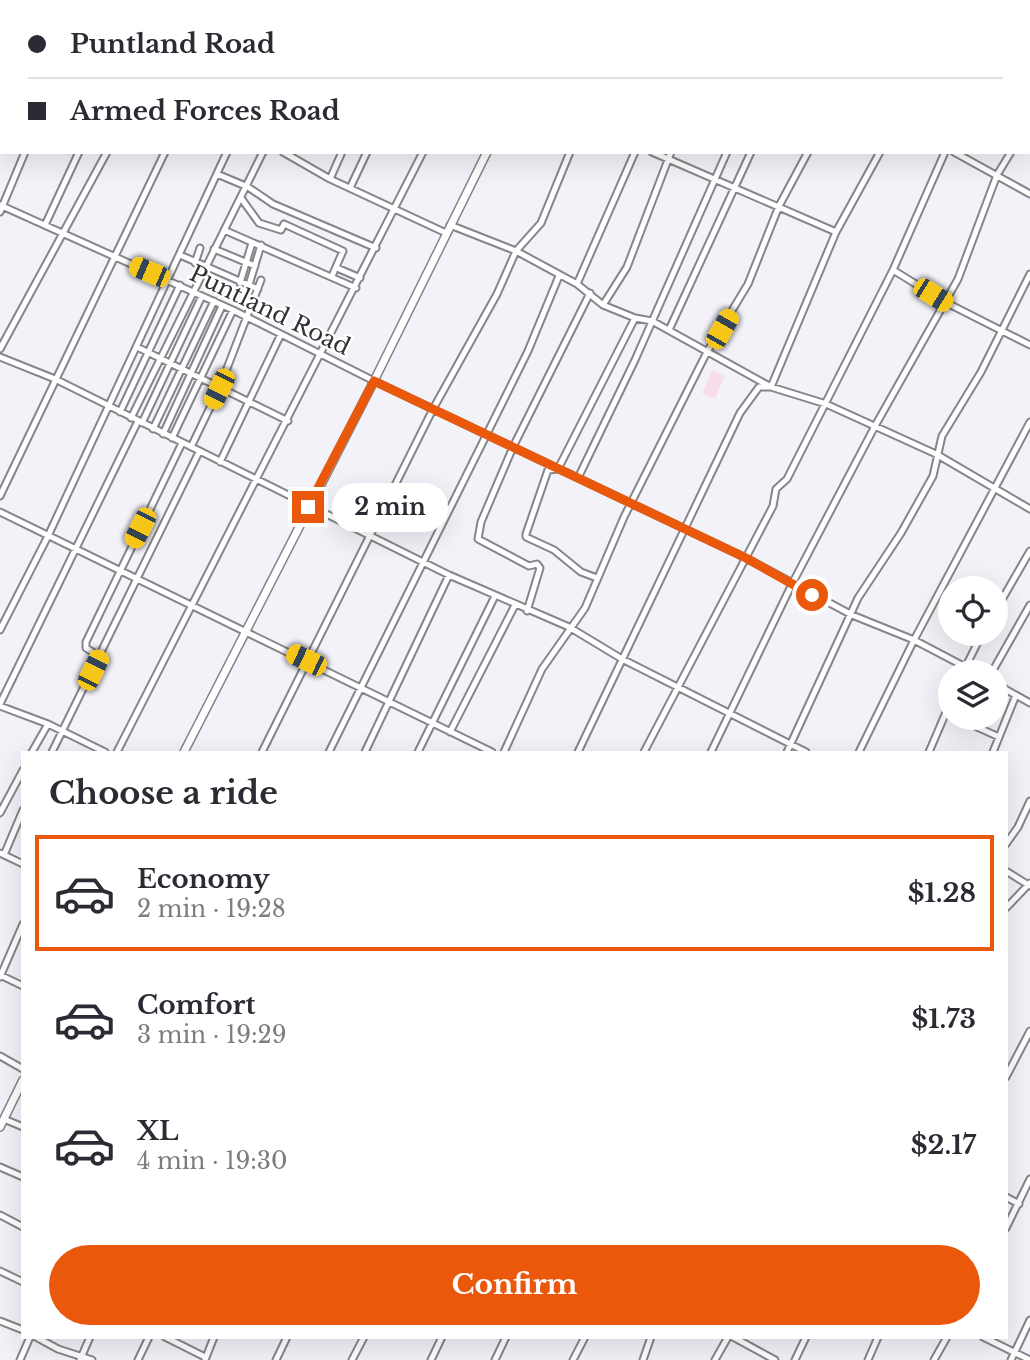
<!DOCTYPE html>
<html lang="en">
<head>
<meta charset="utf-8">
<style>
	:root { --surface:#fff; --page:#f7f7f7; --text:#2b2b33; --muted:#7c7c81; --line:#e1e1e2; --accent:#ea580c }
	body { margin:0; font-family:"Libre Baskerville",serif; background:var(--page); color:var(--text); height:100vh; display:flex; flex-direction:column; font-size:26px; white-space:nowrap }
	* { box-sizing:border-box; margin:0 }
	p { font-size:23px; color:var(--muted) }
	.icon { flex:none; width:38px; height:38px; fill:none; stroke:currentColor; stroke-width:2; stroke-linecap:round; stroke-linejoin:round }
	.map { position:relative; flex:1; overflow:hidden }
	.sheet { position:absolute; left:21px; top:751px; width:987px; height:588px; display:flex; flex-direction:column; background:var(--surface); border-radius:0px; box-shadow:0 7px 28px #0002 }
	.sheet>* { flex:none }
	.banner { position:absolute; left:0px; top:0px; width:1031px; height:154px; box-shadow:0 7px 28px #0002; display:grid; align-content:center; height:154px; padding:0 28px; background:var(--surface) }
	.buttons { position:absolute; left:938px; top:576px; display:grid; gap:14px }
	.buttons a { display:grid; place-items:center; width:70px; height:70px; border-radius:50%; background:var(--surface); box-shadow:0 7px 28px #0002; font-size:35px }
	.end { position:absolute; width:32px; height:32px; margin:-16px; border:9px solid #ea580c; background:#fff; box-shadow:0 0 0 4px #fff }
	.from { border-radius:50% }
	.bubble { position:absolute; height:49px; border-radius:24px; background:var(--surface); box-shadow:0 7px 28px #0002; font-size:23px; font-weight:800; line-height:49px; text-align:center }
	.car { position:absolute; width:21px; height:42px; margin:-21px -10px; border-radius:9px; box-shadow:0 0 5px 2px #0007; background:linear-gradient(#f5c518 24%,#345 0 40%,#f5c518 0 76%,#345 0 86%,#f5c518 0) }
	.banner b { display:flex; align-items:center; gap:24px; height:66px; font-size:26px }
	.banner b+b { border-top:2px solid var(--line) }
	.banner i { width:18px; height:18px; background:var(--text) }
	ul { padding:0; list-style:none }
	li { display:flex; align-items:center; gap:21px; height:116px; margin:0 14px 10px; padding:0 14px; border:4px solid transparent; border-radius:0px }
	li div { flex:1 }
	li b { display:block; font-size:26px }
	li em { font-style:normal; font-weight:800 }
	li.current { border-color:var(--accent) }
	li>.icon { width:63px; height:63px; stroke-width:1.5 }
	h2 { padding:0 28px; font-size:32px; line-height:84px }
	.cta { display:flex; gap:14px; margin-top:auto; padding:14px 28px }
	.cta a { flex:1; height:80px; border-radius:42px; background:var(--accent); color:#fff; font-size:28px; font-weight:800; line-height:80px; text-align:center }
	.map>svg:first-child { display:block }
</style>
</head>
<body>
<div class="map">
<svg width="1030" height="1360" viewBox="0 0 1030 1360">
	<rect width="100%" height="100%" fill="#f3f2f9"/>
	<path fill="#f8dded" d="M 712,370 L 725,376 L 715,399 L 702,393 Z"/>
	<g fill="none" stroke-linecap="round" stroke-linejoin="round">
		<defs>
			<path id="minor" d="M 321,0 L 325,2
				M 651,0 L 655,2
				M 842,0 L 846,2
				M 49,2 L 49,0
				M 103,2 L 104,0
				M 184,2 L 185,0
				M 248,2 L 249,0
				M 271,2 L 272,0
				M 364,2 L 365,0
				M 437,2 L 438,0
				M 484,2 L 485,0
				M 508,2 L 509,0
				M 638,2 L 639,0
				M 702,2 L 703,0
				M 794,2 L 794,0
				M 820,2 L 820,0
				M 870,2 L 871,0
				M 948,2 L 949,0
				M 1021,2 L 1022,0
				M 0,11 L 2,12
				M 0,79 L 2,75
				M 1029,94 L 1030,95
				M 1029,117 L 1030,115
				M 283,152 L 330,179 L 446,233
				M 652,152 L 836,232
				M 954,152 L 1030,194
				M 217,174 L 248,187 L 273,204 L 376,248
				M 330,179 L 342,152
				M 350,188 L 367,152
				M 241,198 L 259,223 L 281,230 L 284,224 L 343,251 L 332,276
				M 0,205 L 233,310 L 374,381 L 746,558 L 852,615 L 914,640 L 975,672
				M 0,212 L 25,152
				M 45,225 L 79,152
				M 450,225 L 516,251 L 577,284 L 603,305 L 635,318 L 652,321 L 771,387 L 826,404 L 936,454 L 1030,509
				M 224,230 L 356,288
				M 214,249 L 255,266
				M 180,255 L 258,289
				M 195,263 L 200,248
				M 337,268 L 360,278
				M 893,270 L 945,302 L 1030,345
				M 240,283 L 252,243
				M 577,284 L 635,152
				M 249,285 L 261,245
				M 603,305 L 627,267 L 671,152
				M 669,330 L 751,152
				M 137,347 L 288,421
				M 0,349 L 107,152
				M 0,357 L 55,379 L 449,575 L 569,627 L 622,659 L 806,752
				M 120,412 L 180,285
				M 131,418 L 263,152
				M 142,423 L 202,296
				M 153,429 L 214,301
				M 163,434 L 222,306
				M 172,438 L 233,310
				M 191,447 L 219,389 L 261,280
				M 220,462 L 281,334
				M 578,478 L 635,360 L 727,152
				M 0,496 L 165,152
				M 0,512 L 492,752
				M 597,578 L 581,572 L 554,550 L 526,537 L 526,534 L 548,470 L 558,469 L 635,318
				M 996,610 L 1030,551
				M 527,611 L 540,568 L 537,564 L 529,566 L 478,539 L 481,522 L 513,447 L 590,293
				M 0,630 L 48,536 L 227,152
				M 99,656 L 86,648 L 86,642 L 182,443
				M 963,672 L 982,634
				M 992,672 L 1030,605
				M 996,684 L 1030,703
				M 0,704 L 138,421
				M 0,706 L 48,724 L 105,752
				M 957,718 L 999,737
				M 450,732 L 515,605
				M 32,752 L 48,724
				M 52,752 L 199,452
				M 117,752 L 423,152
				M 262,752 L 433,409 L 497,294 L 516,251 L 541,223 L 570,152
				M 329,752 L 528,351 L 559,276
				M 365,752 L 449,575
				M 418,752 L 495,596
				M 504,752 L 542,669 L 585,608 L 624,517 L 707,352 L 748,284 L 779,206 L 808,152
				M 578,752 L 740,413 L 759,387 L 771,387 L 836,232 L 880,152
				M 644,752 L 773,506 L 776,489 L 787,479 L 893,270 L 945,152
				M 711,752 L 792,584 L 875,426 L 958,279 L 997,175 L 1011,152
				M 787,752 L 858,598 L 901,533 L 933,476 L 942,436 L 981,372 L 1030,274
				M 859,752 L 914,640 L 1030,422
				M 929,752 L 950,703
				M 993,752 L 1016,695
				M 0,813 L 23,770
				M 1006,844 L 1018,827 L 1030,801
				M 0,853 L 23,864
				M 4,855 L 23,810
				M 1006,871 L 1030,886
				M 1006,908 L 1030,883
				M 0,975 L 23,986
				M 0,977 L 23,924
				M 0,1056 L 23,1069
				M 1006,1077 L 1030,1031
				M 4,1119 L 23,1127
				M 0,1167 L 23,1177
				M 1006,1197 L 1019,1204
				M 0,1215 L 23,1227
				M 1006,1228 L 1030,1179
				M 0,1271 L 23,1282
				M 0,1321 L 23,1330
				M 36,1337 L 58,1349 L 92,1360
				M 165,1337 L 205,1357
				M 733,1337 L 775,1360
				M 983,1337 L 1030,1360
				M 20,1360 L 30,1337
				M 80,1360 L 90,1337
				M 138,1360 L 149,1337
				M 205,1360 L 214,1337
				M 276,1360 L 287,1337
				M 352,1360 L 364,1337
				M 431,1360 L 442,1337
				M 495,1360 L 506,1337
				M 573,1360 L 585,1337
				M 643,1360 L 651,1337
				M 715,1360 L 728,1337
				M 795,1360 L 806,1337
				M 868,1360 L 878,1337
				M 934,1360 L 947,1337
				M 1011,1360 L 1030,1320"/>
			<path id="tertiary" d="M 566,2 L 567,0
				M 184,752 L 374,381 L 487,152
				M 0,1127 L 23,1080"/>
		</defs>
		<use href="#minor" stroke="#86858b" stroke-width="9"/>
		<use href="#tertiary" stroke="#86858b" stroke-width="10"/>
		<use href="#minor" stroke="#fff" stroke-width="5"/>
		<use href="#tertiary" stroke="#fff" stroke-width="7"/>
	</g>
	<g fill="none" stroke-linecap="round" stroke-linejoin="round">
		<path stroke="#ea580c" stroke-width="9" d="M 308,507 L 374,381 L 746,558 L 812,595"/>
	</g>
	<g text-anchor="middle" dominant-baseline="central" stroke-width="5" stroke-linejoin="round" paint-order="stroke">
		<g font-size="23" fill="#313134" stroke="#fff">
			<text transform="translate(270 310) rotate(26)">Puntland Road</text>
		</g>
	</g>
</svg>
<div class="buttons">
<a><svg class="icon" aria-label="locate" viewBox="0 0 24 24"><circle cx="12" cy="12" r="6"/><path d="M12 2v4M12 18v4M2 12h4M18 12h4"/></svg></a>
<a><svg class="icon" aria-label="layers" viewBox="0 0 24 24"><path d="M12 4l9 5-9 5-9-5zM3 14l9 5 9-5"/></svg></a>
</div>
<i class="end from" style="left:812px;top:595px"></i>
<i class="end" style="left:308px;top:507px"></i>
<div class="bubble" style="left:332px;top:483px;width:116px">2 min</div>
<i class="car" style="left:149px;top:272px;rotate:293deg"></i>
<i class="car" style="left:933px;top:295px;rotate:122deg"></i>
<i class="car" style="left:722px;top:329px;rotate:30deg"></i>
<i class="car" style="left:219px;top:389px;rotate:206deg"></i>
<i class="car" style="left:140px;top:528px;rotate:207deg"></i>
<i class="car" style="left:306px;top:660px;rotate:296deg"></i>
<i class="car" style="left:93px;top:670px;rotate:26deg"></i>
<div class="banner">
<b><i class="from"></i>Puntland Road</b>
<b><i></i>Armed Forces Road</b>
</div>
<section class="sheet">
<h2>Choose a ride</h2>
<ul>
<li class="current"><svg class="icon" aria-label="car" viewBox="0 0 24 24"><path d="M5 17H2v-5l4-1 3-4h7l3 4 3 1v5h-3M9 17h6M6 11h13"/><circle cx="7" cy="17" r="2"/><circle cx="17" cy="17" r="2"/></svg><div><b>Economy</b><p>2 min · 19:28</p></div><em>$1.28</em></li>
<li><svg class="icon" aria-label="car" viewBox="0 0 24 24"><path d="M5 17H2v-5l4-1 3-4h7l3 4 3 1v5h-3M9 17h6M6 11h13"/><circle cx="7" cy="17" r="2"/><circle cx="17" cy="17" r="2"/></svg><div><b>Comfort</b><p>3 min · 19:29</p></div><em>$1.73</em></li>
<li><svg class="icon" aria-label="car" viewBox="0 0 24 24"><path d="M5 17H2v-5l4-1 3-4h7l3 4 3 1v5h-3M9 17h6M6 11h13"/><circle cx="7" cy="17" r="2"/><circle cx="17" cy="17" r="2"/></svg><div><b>XL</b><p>4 min · 19:30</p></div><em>$2.17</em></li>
</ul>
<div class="cta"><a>Confirm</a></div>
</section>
</div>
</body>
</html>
